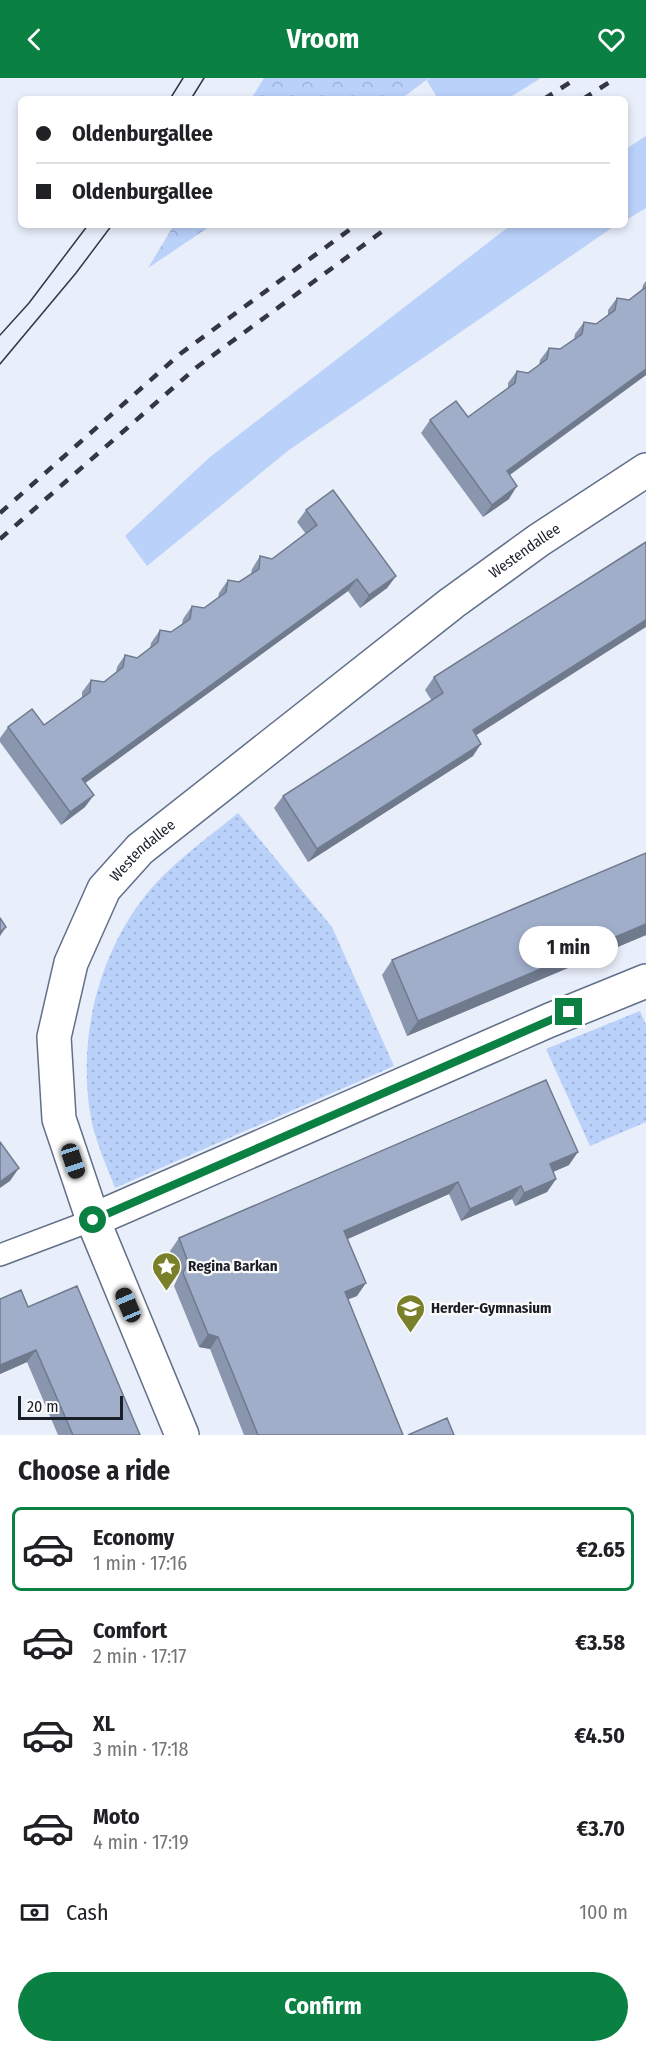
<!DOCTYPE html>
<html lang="en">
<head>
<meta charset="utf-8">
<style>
	:root { --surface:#fff; --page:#f2f2f2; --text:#202124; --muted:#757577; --line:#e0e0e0; --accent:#0b8043 }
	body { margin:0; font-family:"Fira Sans Condensed",sans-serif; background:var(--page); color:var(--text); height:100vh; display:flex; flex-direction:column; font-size:22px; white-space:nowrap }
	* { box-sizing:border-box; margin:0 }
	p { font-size:20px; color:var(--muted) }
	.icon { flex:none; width:33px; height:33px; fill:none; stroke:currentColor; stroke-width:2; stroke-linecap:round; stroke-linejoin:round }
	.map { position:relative; height:1357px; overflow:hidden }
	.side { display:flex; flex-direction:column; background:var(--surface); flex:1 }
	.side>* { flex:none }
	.banner { position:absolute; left:18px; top:18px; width:610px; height:132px; border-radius:9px; box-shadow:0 3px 9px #0003; display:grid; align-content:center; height:132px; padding:0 18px; background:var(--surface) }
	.scale { position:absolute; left:18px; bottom:15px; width:105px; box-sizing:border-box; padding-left:6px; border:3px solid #191e29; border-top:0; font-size:16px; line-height:21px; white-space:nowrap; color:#191e29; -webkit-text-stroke:4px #fbfbfb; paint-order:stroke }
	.end { position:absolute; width:27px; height:27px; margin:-14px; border:8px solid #0b8043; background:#fff; box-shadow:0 0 0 3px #fff }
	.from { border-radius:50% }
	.bubble { position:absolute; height:42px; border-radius:21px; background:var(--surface); box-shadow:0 3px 9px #0003; font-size:20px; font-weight:700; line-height:42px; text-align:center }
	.car { position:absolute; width:18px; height:36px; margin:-18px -9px; border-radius:8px; box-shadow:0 0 4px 2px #0007; background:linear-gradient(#222 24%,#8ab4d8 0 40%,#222 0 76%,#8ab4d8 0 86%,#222 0) }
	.banner b { display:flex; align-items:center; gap:21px; height:57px; font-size:22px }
	.banner b+b { border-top:2px solid var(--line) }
	.banner i { width:15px; height:15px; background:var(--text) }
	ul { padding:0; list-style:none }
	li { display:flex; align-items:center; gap:18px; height:84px; margin:0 12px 9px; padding:0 6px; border:3px solid transparent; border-radius:9px }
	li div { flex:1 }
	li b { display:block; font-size:22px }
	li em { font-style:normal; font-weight:700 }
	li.selected { border-color:var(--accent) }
	li>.icon { width:54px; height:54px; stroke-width:1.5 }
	h2 { padding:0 18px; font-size:27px; line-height:72px }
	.pay { display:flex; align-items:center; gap:15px; height:66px; padding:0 18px; font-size:22px }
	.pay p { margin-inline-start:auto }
	.cta { display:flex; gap:12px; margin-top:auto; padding:12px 18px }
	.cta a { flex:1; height:69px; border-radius:36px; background:var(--accent); color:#fff; font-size:24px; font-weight:700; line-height:69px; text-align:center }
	header { display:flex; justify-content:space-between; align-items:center; height:78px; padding:0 18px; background:var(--accent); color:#fff; font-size:27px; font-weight:700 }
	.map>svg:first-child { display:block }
</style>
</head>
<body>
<header><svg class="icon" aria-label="back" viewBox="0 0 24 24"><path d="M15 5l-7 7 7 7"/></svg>Vroom<svg class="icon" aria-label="heart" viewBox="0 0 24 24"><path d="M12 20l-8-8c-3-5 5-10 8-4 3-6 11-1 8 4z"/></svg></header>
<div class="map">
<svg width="646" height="1357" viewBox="0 0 646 1357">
	<defs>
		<pattern id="forest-crowns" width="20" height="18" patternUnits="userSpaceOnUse" patternTransform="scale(1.5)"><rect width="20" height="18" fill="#bad1fa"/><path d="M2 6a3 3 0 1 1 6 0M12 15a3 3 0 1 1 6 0" fill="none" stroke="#9fb3d6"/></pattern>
		<pattern id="park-dots" width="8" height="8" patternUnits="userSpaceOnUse" patternTransform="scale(1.5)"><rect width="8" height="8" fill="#bad1fa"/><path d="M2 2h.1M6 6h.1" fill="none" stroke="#9fb3d6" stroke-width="1.8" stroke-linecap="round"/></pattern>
	</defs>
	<rect width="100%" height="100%" fill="#e8eefa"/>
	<path fill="#bad1fa" d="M 429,0 L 541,0 L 507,21 L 438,21 L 427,3 Z
		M 646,58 L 646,130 L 626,142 L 626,71 Z
		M 511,147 L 616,147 L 289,372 L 147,488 L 125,458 L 210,379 Z"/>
	<path fill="url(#forest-crowns)" d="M 264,0 L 429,0 L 401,21 L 251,21 Z
		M 174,147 L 212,147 L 148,190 Z"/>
	<path fill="url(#park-dots)" d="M 238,735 L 332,849 L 394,988 L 115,1110 C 107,1089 97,1067 92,1045 C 75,962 99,866 158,803 C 182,778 211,757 238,735 Z
		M 640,933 L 646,947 L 646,1044 L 590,1068 L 546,971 Z"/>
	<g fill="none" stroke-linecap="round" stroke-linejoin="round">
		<defs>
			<path id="lane" d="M 0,1177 L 93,1142"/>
			<g id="street">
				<path d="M 93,1142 L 550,942 L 646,903"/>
				<path id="s1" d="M 182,1357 L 93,1142 L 59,1041 L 54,959 L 71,885 L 104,811 L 140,771 L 452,525 L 539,462 L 646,392"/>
			</g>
		</defs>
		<use href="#lane" stroke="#616f89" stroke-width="24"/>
		<use href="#street" stroke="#616f89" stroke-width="36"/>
		<use href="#lane" stroke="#fff" stroke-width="21"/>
		<use href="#street" stroke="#fff" stroke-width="33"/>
		<path stroke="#323743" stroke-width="1.5" d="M 170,21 L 183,0
			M 191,21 L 204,0
			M 0,257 L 29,225 L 88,147
			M 0,286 L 76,195 L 112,147"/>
		<path stroke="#323743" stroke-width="4.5" stroke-dasharray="10 10" stroke-linecap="butt" d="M 544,21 L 577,0
			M 583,21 L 616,0
			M 0,435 L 180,276 L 356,147
			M 0,461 L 197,289 L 391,147"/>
	</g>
	<path fill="#8a96ae" d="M 646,203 L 646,297 L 510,397 L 509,421 L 483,439 L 421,355 L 430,342 L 468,339 L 508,310 L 508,305 L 517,293 L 528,295 L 539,287 L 540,282 L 549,270 L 560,271 L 574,261 L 575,256 L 584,244 L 596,246 L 608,237 L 608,232 L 617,220 L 629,222 L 642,212 L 643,207 Z
		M 306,432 L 396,498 L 387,510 L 360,530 L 348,513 L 85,705 L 85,729 L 61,747 L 0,664 L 0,660 L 8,649 L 44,647 L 82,620 L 82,614 L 91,602 L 104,604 L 116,595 L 117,589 L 125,577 L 137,580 L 150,570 L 151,565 L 160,552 L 171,554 L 182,546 L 183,541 L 192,528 L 204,530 L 218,520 L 219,515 L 228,502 L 239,504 L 251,496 L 252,491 L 260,478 L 272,481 L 306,456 L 297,444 Z
		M 434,599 L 476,657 L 473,678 L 308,784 L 274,730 L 283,718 L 432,623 L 425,612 Z
		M 646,775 L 646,857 L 407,958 L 382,897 L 392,882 Z
		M 546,1002 L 569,1087 L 553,1094 L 556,1101 L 547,1114 L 515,1128 L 512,1121 L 461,1143 L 449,1116 L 348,1161 L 357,1218 L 348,1221 L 403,1357 L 244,1357 L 210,1271 L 199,1269 L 174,1208 L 179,1197 L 170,1173 L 179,1160 Z
		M 0,1221 L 28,1229 L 140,1357 L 58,1357 L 27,1284 L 0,1296 Z"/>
	<path fill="#707a8d" d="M 646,291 L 646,297 L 498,405 L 507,393 Z
		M 517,408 L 509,421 L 483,439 L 492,427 Z
		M 396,498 L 387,510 L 360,530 L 369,517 Z
		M 357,501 L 348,513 L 73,714 L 82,701 Z
		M 646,542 L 646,549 L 464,665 L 473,652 Z
		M 481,666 L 473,678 L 308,784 L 317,771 Z
		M 94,717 L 85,729 L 61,747 L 70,734 Z
		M 646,846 L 646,857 L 407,958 L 418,943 Z
		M 6,849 L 0,858 L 0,854 Z
		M 578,1074 L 569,1087 L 541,1099 L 550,1086 Z
		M 19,1090 L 10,1103 L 0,1110 L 0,1104 Z
		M 556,1101 L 547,1114 L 515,1128 L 524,1115 Z
		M 458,1104 L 449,1116 L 336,1166 L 344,1153 Z
		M 521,1108 L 512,1121 L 461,1143 L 470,1131 Z
		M 366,1205 L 357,1218 L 336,1226 L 345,1214 Z
		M 208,1256 L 218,1259 L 210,1271 L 199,1269 Z
		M 36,1272 L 27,1284 L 0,1296 L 0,1287 Z"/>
	<path fill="#a0aeca" stroke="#707a8d" stroke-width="1.5" d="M 646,209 L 646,291 L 507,393 L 517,408 L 492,427 L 430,342 L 456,323 L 468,339 L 515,305 L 517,293 L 528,295 L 547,281 L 549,270 L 560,271 L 582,256 L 584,244 L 596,246 L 615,232 L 617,220 L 629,222 Z
		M 333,412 L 396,498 L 369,517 L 357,501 L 82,701 L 94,717 L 70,734 L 8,649 L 32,631 L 44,647 L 90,614 L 91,602 L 104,604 L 123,589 L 125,577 L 137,580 L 158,564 L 160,552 L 171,554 L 190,541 L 192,528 L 204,530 L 226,514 L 228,502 L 239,504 L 259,491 L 260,478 L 272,481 L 317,447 L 306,432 Z
		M 646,464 L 646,542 L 473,652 L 481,666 L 317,771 L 283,718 L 443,615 L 434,599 Z
		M 646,775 L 646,846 L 418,943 L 392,882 Z
		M 0,840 L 6,849 L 0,854 Z
		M 546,1002 L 578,1074 L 550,1086 L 556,1101 L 524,1115 L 521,1108 L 470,1131 L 458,1104 L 344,1153 L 366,1205 L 345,1214 L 403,1357 L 258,1357 L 218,1259 L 208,1256 L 183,1195 L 188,1184 L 179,1160 Z
		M 0,1064 L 19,1090 L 0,1104 Z
		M 77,1208 L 140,1357 L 73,1357 L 36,1272 L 0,1287 L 0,1221 L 21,1212 L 28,1229 Z
		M 447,1340 L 454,1357 L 408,1357 Z"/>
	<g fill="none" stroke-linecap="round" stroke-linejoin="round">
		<path stroke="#0b8043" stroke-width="8" d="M 93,1142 L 569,934"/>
	</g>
	<defs>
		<symbol id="sight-pin" viewBox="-11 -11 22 30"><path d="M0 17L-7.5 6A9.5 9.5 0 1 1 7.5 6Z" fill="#7a7f2a" stroke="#fbfbfb"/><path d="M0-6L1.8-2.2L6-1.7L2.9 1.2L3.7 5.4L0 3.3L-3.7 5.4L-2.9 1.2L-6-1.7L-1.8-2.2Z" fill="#fff"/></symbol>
		<symbol id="school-pin" viewBox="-11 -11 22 30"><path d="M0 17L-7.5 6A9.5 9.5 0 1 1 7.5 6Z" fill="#7a7f2a" stroke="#fbfbfb"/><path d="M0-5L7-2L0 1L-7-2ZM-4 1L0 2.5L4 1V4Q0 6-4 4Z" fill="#fff"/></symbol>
	</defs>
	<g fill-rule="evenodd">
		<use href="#sight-pin" x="150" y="1172" width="33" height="45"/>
		<use href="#school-pin" x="394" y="1214" width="33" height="45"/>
	</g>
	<g text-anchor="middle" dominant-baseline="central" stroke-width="4.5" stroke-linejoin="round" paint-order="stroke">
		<g font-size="15" fill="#191e29" stroke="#fbfbfb">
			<text stroke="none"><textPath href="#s1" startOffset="1119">Westendallee</textPath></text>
			<text stroke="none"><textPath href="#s1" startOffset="633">Westendallee</textPath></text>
		</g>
		<g font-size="15" font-weight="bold" fill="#191e29" stroke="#fbfbfb" text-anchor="start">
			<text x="188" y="1188">Regina Barkan</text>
			<text x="431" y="1230">Herder-Gymnasium</text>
		</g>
	</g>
</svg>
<div class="scale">20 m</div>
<i class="end from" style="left:93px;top:1142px"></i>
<i class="end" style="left:569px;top:934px"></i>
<div class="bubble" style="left:519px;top:848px;width:99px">1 min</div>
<i class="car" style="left:73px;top:1083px;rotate:162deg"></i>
<i class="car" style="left:128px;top:1227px;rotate:337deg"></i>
<div class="banner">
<b><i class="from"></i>Oldenburgallee</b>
<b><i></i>Oldenburgallee</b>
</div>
</div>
<section class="side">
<h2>Choose a ride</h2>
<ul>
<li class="selected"><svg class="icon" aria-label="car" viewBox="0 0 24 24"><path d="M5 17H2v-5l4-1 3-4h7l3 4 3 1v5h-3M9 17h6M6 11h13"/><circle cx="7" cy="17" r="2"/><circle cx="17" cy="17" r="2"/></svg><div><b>Economy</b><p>1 min · 17:16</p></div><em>€2.65</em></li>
<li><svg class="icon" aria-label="car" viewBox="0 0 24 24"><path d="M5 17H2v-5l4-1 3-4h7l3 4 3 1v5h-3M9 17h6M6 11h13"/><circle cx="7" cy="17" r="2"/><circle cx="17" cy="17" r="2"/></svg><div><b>Comfort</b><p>2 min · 17:17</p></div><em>€3.58</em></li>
<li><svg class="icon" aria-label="car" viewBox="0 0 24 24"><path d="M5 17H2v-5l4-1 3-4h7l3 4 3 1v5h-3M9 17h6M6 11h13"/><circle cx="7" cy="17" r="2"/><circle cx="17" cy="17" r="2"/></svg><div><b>XL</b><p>3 min · 17:18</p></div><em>€4.50</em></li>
<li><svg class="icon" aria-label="car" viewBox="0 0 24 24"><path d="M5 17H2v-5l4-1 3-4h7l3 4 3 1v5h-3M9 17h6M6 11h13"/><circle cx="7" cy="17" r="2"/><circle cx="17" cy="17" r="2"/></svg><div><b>Moto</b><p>4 min · 17:19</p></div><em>€3.70</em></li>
</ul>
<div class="pay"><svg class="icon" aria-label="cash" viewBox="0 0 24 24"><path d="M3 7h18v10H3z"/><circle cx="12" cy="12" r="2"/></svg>Cash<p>100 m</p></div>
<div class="cta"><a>Confirm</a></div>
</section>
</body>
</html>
